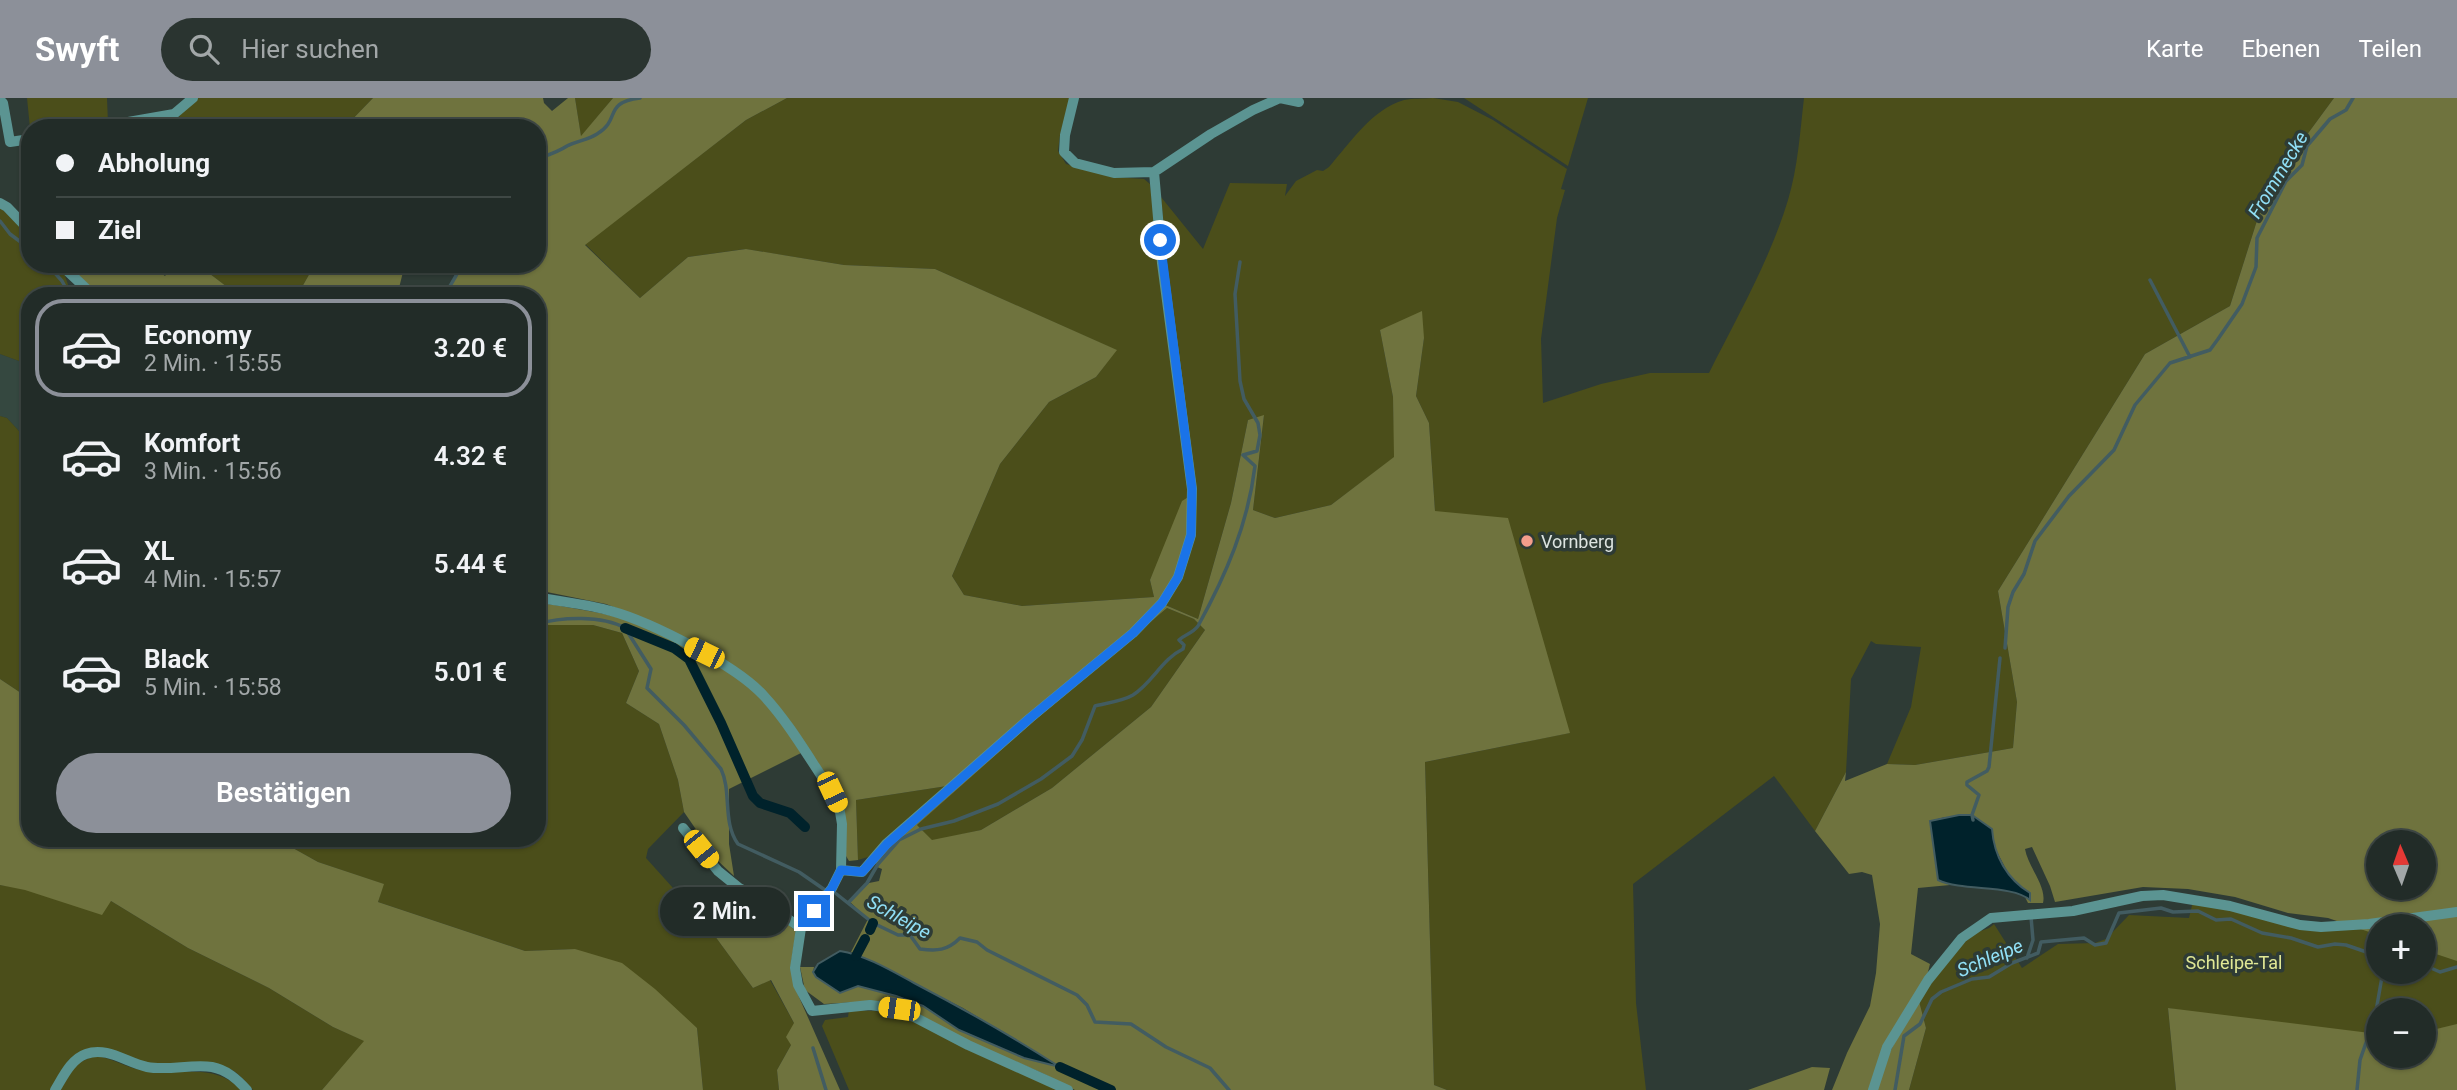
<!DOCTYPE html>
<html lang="de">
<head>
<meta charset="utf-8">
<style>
	:root { --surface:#222c28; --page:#2a3430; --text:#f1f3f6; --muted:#a2a7a8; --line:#3f4845; --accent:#8c9099 }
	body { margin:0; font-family:Roboto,sans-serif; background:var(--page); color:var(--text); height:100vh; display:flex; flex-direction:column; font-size:26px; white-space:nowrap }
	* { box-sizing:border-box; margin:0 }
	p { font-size:23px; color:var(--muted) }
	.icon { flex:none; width:38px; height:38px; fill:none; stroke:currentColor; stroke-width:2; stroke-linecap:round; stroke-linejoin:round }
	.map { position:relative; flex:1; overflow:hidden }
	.details { position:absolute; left:21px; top:189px; width:525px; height:560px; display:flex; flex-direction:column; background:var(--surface); border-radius:28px; box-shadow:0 2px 5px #0004,0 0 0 2px var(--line) }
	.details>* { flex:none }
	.hud { position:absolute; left:21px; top:21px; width:525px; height:154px; border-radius:28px; box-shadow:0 2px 5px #0004,0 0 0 2px var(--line); display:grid; align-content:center; height:154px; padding:0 35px; background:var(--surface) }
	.needle { width:46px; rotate:358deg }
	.buttons { position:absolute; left:2366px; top:732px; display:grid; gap:14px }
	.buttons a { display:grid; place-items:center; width:70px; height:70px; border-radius:50%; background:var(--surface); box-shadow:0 2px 5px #0004,0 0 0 2px var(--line); font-size:35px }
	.end { position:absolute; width:32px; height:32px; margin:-16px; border:9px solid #1a73e8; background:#fff; box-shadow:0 0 0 4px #fff }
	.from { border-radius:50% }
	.bubble { position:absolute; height:49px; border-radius:24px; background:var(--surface); box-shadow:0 2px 5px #0004,0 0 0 2px var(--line); font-size:23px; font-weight:600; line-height:49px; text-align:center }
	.car { position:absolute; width:21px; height:42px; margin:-21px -10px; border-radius:9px; box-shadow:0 0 5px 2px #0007; background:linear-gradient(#f5c518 24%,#345 0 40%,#f5c518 0 76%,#345 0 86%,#f5c518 0) }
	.hud b { display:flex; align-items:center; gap:24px; height:66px; font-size:26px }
	.hud b+b { border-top:2px solid var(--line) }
	.hud i { width:18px; height:18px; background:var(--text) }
	ul { padding:12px 0 0; list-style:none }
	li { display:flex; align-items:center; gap:21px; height:98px; margin:0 14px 10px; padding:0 21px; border:4px solid transparent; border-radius:28px }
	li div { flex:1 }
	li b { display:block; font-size:26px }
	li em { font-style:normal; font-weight:600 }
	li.active { border-color:var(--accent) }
	li>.icon { width:63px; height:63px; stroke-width:1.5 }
	.primary-button { display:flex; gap:14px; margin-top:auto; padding:14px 35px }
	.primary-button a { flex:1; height:80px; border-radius:42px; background:var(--accent); color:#fff; font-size:28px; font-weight:600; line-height:80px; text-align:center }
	header { display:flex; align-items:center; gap:42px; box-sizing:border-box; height:98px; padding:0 35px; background:var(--accent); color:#fff }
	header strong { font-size:33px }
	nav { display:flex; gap:38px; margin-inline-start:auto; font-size:24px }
	.search { width:490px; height:63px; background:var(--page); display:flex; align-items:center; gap:18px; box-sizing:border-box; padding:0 24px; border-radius:38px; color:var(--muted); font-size:26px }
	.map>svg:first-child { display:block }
</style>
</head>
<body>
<header>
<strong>Swyft</strong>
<div class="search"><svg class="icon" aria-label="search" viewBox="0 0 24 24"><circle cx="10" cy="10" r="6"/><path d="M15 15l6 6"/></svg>Hier suchen</div>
<nav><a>Karte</a><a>Ebenen</a><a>Teilen</a></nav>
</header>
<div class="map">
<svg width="2457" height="992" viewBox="0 0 2457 992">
	<rect width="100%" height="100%" fill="#2e3b35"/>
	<path fill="#354840" d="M 0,256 L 30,267 L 30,345 L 7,320 L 0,318 Z"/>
	<path fill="#4b4e1a" d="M 27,0 L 107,0 L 108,25 L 89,30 L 30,30 Z
		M 195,0 L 373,0 L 344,30 L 174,30 L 181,15 Z
		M 575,0 L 613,0 L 581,39 Z
		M 787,0 L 1071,0 L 1060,37 L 1058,53 L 1066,66 L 1112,79 L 1144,81 L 1150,86 L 1190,398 L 1150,482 L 1154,499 L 1022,508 L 964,497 L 952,478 L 1000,366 L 1049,304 L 1096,279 L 1116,252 L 935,171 L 844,167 L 745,151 L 688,159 L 640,200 L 585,146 L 746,22 Z
		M 1433,0 L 1458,4 L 1493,22 L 1567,71 L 1561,91 L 1565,92 L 1557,120 L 1541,241 L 1543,305 L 1601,286 L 1650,275 L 1709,275 C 1737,219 1770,162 1788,102 C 1798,69 1800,34 1804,0 L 2334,0 L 2267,91 L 2230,208 L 2145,256 L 1998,493 L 2017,604 L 2013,650 L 1915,667 L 1887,666 L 1911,609 L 1921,549 L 1876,546 L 1871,543 L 1851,581 L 1846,674 L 1815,733 L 1774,678 L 1633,786 L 1636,905 L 1646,992 L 1447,992 L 1434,987 L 1425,664 L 1569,635 L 1435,413 L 1429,325 L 1416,298 L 1424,240 L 1380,232 L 1393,299 L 1395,359 L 1331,407 L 1275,420 L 1253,412 L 1264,318 L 1248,322 L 1231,405 L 1198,521 L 1163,506 C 1182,489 1187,462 1194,438 L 1161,99 L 1203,151 L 1230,85 L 1287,86 L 1285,98 L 1296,83 L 1317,72 L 1323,73 L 1329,69 C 1350,45 1372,11 1404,2 C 1413,0 1423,1 1433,0 Z
		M 1464,0 L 1588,0 L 1568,68 Z
		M 0,109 L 30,138 L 30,166 L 56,166 L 64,175 L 72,198 L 30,198 L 30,267 L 0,256 Z
		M 197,166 L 315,166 L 297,198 L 239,198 Z
		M 0,318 L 7,320 L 30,345 L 30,601 L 0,581 Z
		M 1167,510 L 1194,521 L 1205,532 L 1151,609 L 1052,690 L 981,732 L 932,743 L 917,727 L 1033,624 Z
		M 537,527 L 593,527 L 622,535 L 639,573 L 626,605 L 659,626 L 678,682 L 684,714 L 648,751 L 646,760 L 709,830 L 753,890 L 770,882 L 794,925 L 791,947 L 777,972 L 779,992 L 703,992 L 697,930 L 575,851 L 525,853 L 378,804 L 383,786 L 318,764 L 275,740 L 537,740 Z
		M 947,688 L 868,759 L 858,762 L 856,702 Z
		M 0,787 L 111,803 L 188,850 L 269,890 L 333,929 L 365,943 L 322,992 L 253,992 C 245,983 236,971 224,969 C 201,964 176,970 153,966 C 128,962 106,941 80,954 C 66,960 58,980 50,992 L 0,992 Z
		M 2193,803 L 2310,832 L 2378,828 L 2378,873 L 2424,873 L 2424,828 L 2457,816 L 2457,935 L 2424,940 L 2424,912 L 2378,912 L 2378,953 L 2168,910 L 2176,992 L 1909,992 L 1926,930 L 1919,903 C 1931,883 1948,855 1965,840 C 1972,832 1986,835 1994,826 L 2022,870 L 2058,846 L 2095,845 L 2106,841 L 2129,817 L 2189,820 Z
		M 849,912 L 899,914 L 1061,992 L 849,992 L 822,928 L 825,922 L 848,919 Z
		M 94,958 C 112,959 128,971 146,973 C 180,978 215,964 241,992 L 60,992 L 76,966 Z"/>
	<path fill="#6f733e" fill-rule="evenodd" d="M 373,0 L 543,0 L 544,5 L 552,13 L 568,0 L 575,0 L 581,38 L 613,0 L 787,0 L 746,22 L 585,147 L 640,200 L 688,159 L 746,151 L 844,167 L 935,171 L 1117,252 L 1096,279 L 1049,304 L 1000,366 L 952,478 L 964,497 L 1022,508 L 1154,499 L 1150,482 L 1182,403 L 1190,398 L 1190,435 L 1163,506 L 1198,521 L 1231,405 L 1248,322 L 1264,317 L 1253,412 L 1275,420 L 1331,407 L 1394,359 L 1393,299 L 1380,232 L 1422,213 L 1424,240 L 1416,298 L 1429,325 L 1435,413 L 1508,420 L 1570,635 L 1425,664 L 1434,987 L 1447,992 L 1075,992 L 1042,975 L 874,903 L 824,906 L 805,892 L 800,869 L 814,869 L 813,874 L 848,891 L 858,888 L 896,898 L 923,908 L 959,932 L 1024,960 L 1058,968 L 963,910 L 851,854 L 868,821 L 850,804 L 869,785 L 879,783 L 882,771 L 877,769 L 876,763 L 947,688 L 856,702 L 858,762 L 849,763 L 846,758 L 844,710 L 841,699 L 781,612 L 765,593 L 637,518 L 606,506 L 537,492 L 537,198 L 446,198 L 461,166 L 537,166 L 537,58 L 542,54 L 537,46 L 537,30 L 344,30 ZM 1167,510 L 1194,521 L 1205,532 L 1151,609 L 1052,690 L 981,732 L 932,742 L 917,727 L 1033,624 Z
		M 2334,0 L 2457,0 L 2457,863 L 2424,852 L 2424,828 L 2378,828 L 2378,837 L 2328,820 L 2288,815 L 2235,799 L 2188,791 L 2143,789 L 2055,804 L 2050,788 L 2032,749 L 2025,751 C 2028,769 2047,788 2043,805 L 2028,805 L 2024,797 L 2029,801 L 2030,795 L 2018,787 L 2008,775 L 1993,746 L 1945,719 L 1930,723 L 1938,781 L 1950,787 L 1918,790 L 1911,856 L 1930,866 L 1926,882 L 1871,992 L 1832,992 L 1847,955 L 1870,908 L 1876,875 L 1880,826 L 1872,777 L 1862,774 L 1849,776 L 1815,733 L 1846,674 L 1845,683 L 1887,666 L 1915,667 L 2013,650 L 2017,604 L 1998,493 L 2145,256 L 2230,208 L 2267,91 ZM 2378,744 L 2424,744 L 2424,789 L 2378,789 Z
		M 65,166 L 149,166 L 165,178 L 175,166 L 197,166 L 239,198 L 102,198 Z
		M 315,166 L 405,166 L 397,198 L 297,198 Z
		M 537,504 C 570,510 605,514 637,525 C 672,537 734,572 760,598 C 777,614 789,636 801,655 L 729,691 L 729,746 L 734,778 L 717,762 L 684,714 L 678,682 L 659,626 L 626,605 L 639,573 L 622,535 L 593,527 L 537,527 Z
		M 0,581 L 30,601 L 30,740 L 275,740 L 318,764 L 384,786 L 378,804 L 525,853 L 575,851 L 622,865 L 655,891 L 697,930 L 703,992 L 322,992 L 364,943 L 333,929 L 269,890 L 188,850 L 111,803 L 102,817 L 25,792 L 0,787 Z
		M 742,795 L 759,803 L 796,833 L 791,866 L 795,890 L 840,992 L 779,992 L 777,972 L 791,947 L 786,939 L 794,925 L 771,882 L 753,890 L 709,830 Z
		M 1919,903 L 1926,930 L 1909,992 L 1875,992 L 1889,950 Z
		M 2168,910 L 2378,936 L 2378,957 L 2424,957 L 2424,934 L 2457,926 L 2457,992 L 2176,992 Z
		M 1812,969 L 1830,970 L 1824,992 L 1748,992 Z"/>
	<path fill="#00222b" stroke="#425c61" stroke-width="2" d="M 1959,717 L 1972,717 L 1992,731 C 1994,758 2007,781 2030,795 L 2030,802 C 2011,786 1963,794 1938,782 L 1930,723 Z
		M 840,853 C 865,857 892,873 914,885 C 964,911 1013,939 1060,969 L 1024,960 L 959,932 L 923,908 L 896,898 L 858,888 L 840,895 L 816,879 L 813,874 L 818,866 Z"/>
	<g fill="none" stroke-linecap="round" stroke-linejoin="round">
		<path stroke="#425c61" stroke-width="3.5" d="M 537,61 C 548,57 558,54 567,48 C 576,43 588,42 597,36 C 622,21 602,5 640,0
			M 0,123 L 10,136 L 30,151
			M 47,166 L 62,183 L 70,198
			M 2150,182 L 2190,259
			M 445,198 C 450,185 457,180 461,166
			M 537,526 C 561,519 602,517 625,530 L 651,571 L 647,590 L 684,627 L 721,671 C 732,694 722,724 738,746 L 799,774 L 825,792 L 834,794 L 873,825 L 898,837 L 910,837 L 920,851 C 937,853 947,853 960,840 L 977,844 L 987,852 L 1077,897 L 1087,907 L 1095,924 L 1131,926 L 1166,949 L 1210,970 L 1229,992
			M 2005,550 L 2008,509 L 2013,494 L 2024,476 L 2035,443 L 2069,398 L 2114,352 L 2135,307 L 2170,265 L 2210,252 L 2218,241 L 2242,206 L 2256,169 L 2257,140 L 2286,83 L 2302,67 L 2307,48 L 2330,21 L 2346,12 L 2353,0
			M 1973,722 L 1972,717 L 1979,697 L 1967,687 L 1967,684 L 1987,673 L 1989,669 L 2000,560
			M 848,805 L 867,785 L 878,766 L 899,742 L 921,731 L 954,723 L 998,706 L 1041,681 L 1072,658 L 1082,642 L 1095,608 C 1107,605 1123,603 1133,597 C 1153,584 1162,561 1183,551 L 1184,547 L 1179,542 C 1185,536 1192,536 1198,528 C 1226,477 1248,426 1255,368 L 1243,357 L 1257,353 L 1260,337 L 1258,325 L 1244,301 L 1240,283 L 1235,196 L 1240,164
			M 2027,860 L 2033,842 L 2031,819
			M 2424,867 L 2440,874 L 2457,869
			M 813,950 L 826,992
			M 1895,992 L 1904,938 L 1920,926 L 1932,901 L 1941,894 L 1972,881 L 1989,879 L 2012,865 L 2038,855 L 2041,844 L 2084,840 L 2095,847 L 2106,845 L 2119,815 L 2161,810 L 2173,814 L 2198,813 L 2216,822 L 2231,821 L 2262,835 L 2291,840 L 2318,849 L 2335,846 L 2346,847 L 2378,858
			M 2357,992 L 2360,962 L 2375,919 L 2383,873"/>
		<path stroke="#00222b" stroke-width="10" d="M 625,530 L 674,550 L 689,561 L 721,625 L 753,698 L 760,705 L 790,715 L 805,729
			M 870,832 L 873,825
			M 856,858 L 865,841
			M 1060,969 L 1111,992"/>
		<path stroke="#5b9492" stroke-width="10" d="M 1074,0 L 1065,37 L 1064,54 L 1075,65 L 1114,75 L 1154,74 L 1211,36 L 1253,12 L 1280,0 L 1299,4
			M 0,2 L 3,5 L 10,44 L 30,41
			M 94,30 L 174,16 L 193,0
			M 0,105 L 7,109 L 30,133
			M 60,166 L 94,198
			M 537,499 C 561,504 587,506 611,513 C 651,524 736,567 764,598 C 790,626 810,662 832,694 L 839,708 L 842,726 L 841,772 L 832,790 L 801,830 L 795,870 L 798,887 L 812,913 L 870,907 L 899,911 L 968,947 L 1068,992
			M 683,730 L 718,773 L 739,790 L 758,800 L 801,830
			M 841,772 L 862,774 L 886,746 L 1030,620 L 1133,535 L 1162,505 L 1178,479 L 1191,437 L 1192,391 L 1162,165 L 1154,74
			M 55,992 C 63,979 71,961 86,956 C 107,948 127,965 147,969 C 168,973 191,966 212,969 C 227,972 237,981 247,992
			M 1873,992 L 1887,949 L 1928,882 L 1962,840 L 1991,820 L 2073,813 L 2142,798 L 2163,797 L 2230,808 L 2300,827 L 2321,829 L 2369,826 L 2457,814"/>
	</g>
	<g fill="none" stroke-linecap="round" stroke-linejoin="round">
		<path stroke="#1a73e8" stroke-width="9" d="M 814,813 L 832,790 L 841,772 L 862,774 L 887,746 L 1030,620 L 1133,535 L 1162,505 L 1178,479 L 1191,437 L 1192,391 L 1160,142"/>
	</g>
	<circle fill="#f49d8b" stroke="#2e3b35" stroke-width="2.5" cx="1527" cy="443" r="7"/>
	<g text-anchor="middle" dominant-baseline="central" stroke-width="7" stroke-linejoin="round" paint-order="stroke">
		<g font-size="18" fill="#dde4e0" stroke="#2e3b35" text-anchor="start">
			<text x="1541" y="443">Vornberg</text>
		</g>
		<g font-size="18" fill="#e1e895" stroke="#2e3b35">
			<text x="2234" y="864">Schleipe-Tal</text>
		</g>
		<g font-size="19" font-style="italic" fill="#91e0f7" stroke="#2e3b35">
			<text transform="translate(2278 77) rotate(-59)">Frommecke</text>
			<text transform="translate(899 819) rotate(29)">Schleipe</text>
			<text transform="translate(1990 860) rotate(-23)">Schleipe</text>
		</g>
	</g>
</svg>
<div class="buttons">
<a><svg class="needle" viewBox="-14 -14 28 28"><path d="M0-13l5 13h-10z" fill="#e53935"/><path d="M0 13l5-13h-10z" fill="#a2a7a8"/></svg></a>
<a>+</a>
<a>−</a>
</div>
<i class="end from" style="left:1160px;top:142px"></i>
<i class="end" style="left:814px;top:813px"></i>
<div class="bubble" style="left:660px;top:789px;width:130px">2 Min.</div>
<i class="car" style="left:704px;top:555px;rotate:296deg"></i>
<i class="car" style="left:832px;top:694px;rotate:155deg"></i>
<i class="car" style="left:701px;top:751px;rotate:141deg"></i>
<i class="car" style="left:899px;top:911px;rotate:278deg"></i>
<div class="hud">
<b><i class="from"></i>Abholung</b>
<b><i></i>Ziel</b>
</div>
<section class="details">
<ul>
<li class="active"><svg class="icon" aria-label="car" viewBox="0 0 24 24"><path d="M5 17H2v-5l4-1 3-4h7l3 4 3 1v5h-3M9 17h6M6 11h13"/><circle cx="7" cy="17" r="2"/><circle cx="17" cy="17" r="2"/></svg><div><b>Economy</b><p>2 Min. · 15:55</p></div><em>3.20 €</em></li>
<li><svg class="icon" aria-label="car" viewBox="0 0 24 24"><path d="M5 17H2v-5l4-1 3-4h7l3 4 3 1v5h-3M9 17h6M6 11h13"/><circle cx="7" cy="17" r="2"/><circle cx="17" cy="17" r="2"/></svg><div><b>Komfort</b><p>3 Min. · 15:56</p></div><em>4.32 €</em></li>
<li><svg class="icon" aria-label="car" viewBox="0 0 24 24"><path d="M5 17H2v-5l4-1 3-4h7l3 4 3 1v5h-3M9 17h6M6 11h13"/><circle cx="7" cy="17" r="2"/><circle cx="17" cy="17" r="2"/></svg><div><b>XL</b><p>4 Min. · 15:57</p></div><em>5.44 €</em></li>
<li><svg class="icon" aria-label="car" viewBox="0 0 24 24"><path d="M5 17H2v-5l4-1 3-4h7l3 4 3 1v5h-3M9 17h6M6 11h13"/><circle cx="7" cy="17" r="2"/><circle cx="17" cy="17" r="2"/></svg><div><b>Black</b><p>5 Min. · 15:58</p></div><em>5.01 €</em></li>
</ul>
<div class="primary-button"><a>Bestätigen</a></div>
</section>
</div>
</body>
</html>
